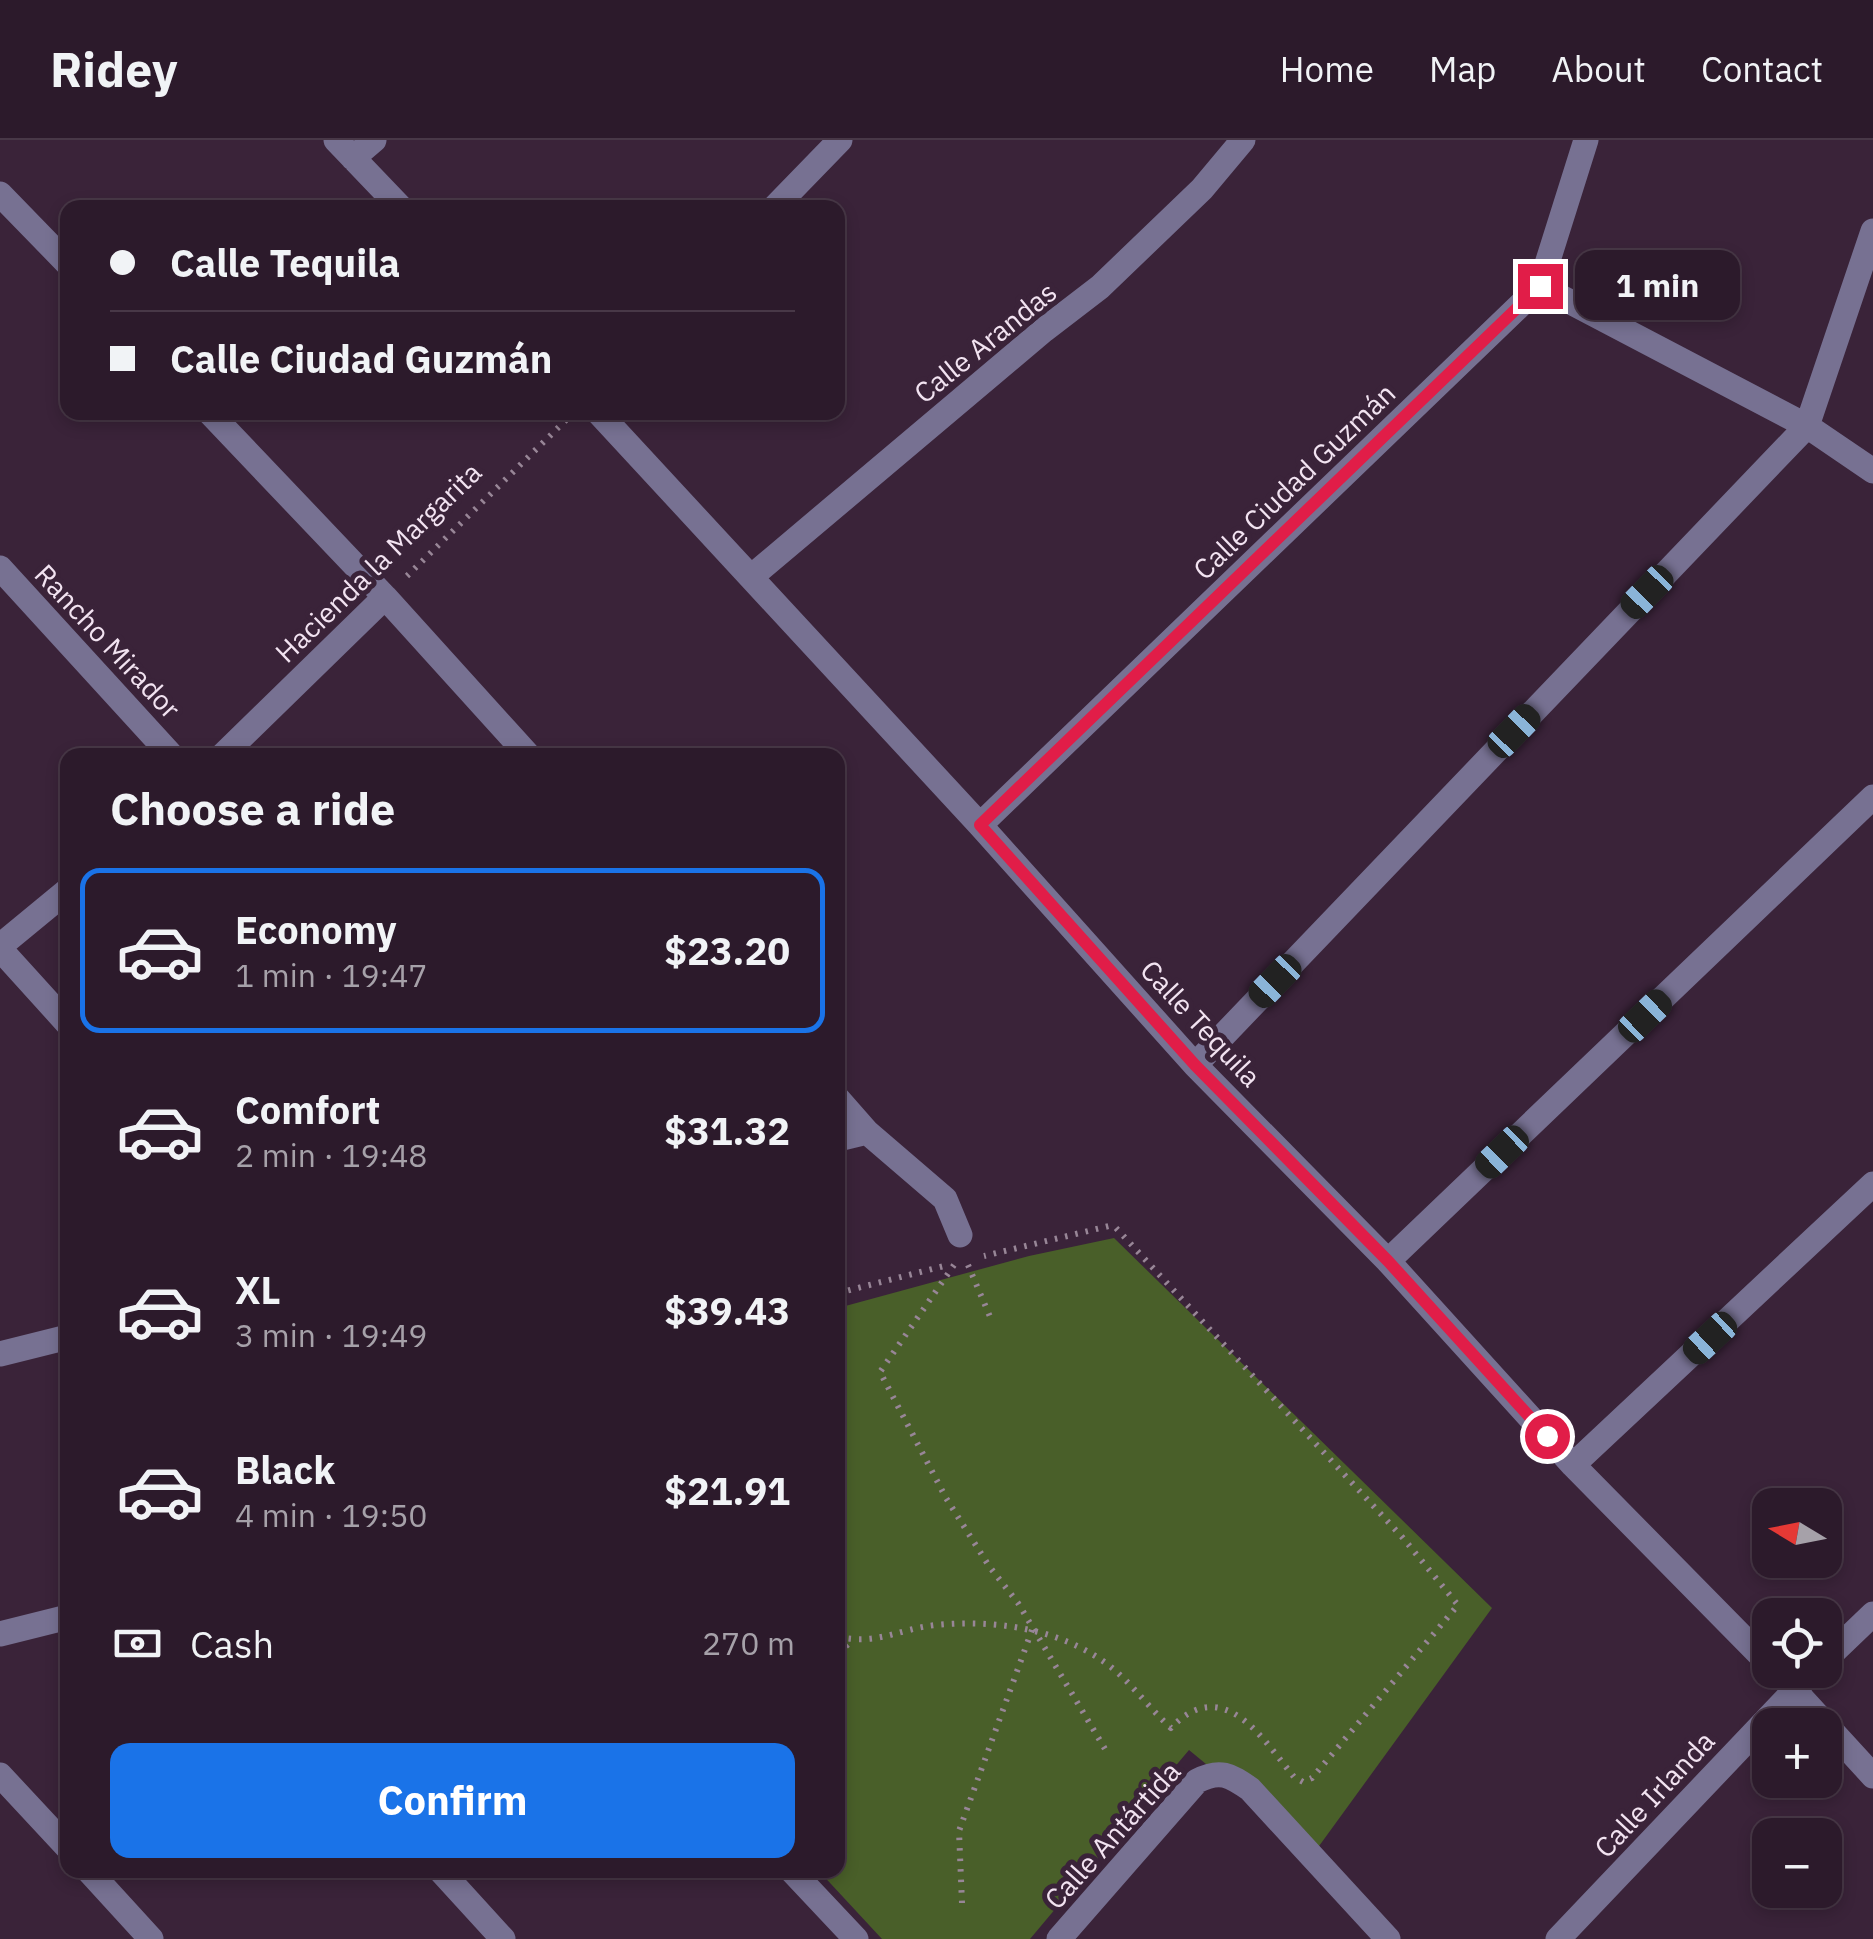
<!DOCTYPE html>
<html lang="en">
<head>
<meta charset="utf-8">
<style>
	:root { --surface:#2c1a2b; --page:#342333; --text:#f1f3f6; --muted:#a6a1a9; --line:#483847; --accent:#1a73e8 }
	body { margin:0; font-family:"IBM Plex Sans",sans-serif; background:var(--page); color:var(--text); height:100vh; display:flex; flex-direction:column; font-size:38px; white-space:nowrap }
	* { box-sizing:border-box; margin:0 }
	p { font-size:32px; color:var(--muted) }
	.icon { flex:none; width:55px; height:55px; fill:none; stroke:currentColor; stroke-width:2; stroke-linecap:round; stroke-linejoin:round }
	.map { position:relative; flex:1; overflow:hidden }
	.side { position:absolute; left:60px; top:608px; width:785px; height:1130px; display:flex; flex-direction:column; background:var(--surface); border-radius:20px; box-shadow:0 5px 15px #0003,0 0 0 2px var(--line) }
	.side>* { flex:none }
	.banner { position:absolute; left:60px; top:60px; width:785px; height:220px; border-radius:20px; box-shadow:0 5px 15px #0003,0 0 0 2px var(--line); display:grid; align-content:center; height:220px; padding:0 50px; background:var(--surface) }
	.needle { width:65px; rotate:280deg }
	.buttons { position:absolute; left:1752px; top:1348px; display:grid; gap:20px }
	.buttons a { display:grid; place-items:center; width:90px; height:90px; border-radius:20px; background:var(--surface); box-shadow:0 5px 15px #0003,0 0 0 2px var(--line); font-size:50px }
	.end { position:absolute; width:45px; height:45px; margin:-22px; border:12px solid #e11d48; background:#fff; box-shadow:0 0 0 5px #fff }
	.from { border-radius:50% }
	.bubble { position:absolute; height:70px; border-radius:20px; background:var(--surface); box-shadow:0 5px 15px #0003,0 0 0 2px var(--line); font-size:32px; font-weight:700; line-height:70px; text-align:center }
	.car { position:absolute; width:30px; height:60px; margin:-30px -15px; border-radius:12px; box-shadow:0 0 8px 2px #0007; background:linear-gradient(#222 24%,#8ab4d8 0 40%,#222 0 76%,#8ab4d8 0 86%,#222 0) }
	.banner b { display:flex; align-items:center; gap:35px; height:95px; font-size:38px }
	.banner b+b { border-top:2px solid var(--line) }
	.banner i { width:25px; height:25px; background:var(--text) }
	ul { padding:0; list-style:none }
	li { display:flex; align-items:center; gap:30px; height:165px; margin:0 20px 15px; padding:0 30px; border:5px solid transparent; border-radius:20px }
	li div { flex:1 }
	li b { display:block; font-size:38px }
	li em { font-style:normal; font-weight:700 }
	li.on { border-color:var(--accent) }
	li>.icon { width:90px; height:90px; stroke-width:1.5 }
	h2 { padding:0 50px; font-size:45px; line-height:120px }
	.pay { display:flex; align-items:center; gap:25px; height:110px; padding:0 50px; font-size:38px }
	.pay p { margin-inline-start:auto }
	.action { display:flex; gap:20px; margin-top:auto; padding:20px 50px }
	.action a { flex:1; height:115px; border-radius:20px; background:var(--accent); color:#fff; font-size:40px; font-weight:700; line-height:115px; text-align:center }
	header { display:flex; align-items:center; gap:60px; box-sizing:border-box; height:140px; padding:0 50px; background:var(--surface); border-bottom:2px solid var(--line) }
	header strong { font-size:48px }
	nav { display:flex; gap:55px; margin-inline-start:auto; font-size:35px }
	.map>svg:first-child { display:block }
</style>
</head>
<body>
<header>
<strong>Ridey</strong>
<nav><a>Home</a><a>Map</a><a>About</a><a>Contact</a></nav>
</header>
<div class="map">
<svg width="1873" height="1799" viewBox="0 0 1873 1799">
	<rect width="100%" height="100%" fill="#3a2339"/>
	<path fill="#495f29" d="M 1114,1098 L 1492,1468 L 1314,1713 L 1189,1610 L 1030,1799 L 882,1799 L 818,1730 L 838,1730 L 838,1168 L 1029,1116 Z"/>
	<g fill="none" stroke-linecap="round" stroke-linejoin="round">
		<path stroke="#988697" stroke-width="6" stroke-dasharray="2.5 8" stroke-linecap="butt" d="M 407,436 L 566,280
			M 954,1125 L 880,1232 L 946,1358 L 989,1426 L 1018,1463 L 1108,1614
			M 968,1125 L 991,1179
			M 838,1153 L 948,1125
			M 838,1497 C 879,1505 898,1489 936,1485 C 995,1479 1063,1489 1111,1527 C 1133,1545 1150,1569 1171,1588 C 1223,1533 1263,1599 1294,1637 L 1303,1642 L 1312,1638 L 1458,1465 L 1403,1398 L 1116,1088 L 1109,1086 L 984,1116
			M 838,1513 L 852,1501
			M 962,1763 L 959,1691 L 1032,1490"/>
		<path stroke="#777192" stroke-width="25" d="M 336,0 L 401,68
			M 353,18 L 374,0
			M 0,54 L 68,124
			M 774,68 L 840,0
			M 1540,146 L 1807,286 L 1873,331
			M 209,272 L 385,457 L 528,615
			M 598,272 L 980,685 L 1195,925 L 1388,1121 L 1573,1325 L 1770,1525
			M 0,428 L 171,615
			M 751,437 L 1044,190 L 1100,147 L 1202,49 L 1243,0
			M 223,615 L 385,457
			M 980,685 L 1540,146 L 1586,0
			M 0,806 L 68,750
			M 0,809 L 68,884
			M 1195,925 L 1807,286 L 1873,91
			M 838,959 L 867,992 L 945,1059 L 960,1095
			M 838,999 L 867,992
			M 1388,1121 L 1873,657
			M 0,1214 L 68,1197
			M 1573,1325 L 1873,1044
			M 0,1494 L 68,1477
			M 1825,1520 L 1873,1474
			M 1785,1540 L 1873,1636
			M 0,1635 L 68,1708
			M 88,1730 L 151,1799
			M 440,1730 L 503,1799
			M 791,1730 L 856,1799
			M 1059,1799 L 1197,1641 C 1220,1629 1230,1635 1250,1649 L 1388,1799
			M 1558,1799 L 1814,1530"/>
	</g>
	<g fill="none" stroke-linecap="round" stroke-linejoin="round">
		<path stroke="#e11d48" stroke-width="12" d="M 1540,146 L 980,685 L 1195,925 L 1388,1121 L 1547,1296"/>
	</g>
	<g text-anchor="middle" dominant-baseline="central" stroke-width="10" stroke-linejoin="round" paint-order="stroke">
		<g font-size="28" fill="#f2e3f1" stroke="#3a2339">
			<text transform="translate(985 202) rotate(-39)">Calle Arandas</text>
			<text transform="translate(1294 341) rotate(-44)">Calle Ciudad Guzmán</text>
			<text transform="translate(378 422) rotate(-44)">Hacienda la Margarita</text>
			<text transform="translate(108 501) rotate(47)">Rancho Mirador</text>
			<text transform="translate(1201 883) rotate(47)">Calle Tequila</text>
			<text transform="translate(1654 1654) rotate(-47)">Calle Irlanda</text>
			<text transform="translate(1112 1695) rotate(-48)">Calle Antártida</text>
		</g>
	</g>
</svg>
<div class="buttons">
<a><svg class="needle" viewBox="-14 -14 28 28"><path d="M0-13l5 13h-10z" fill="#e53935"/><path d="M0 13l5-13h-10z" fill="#a6a1a9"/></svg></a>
<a><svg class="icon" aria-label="locate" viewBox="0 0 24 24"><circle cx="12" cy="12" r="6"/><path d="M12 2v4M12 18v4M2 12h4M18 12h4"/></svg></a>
<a>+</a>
<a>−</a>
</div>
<i class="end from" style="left:1547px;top:1296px"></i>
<i class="end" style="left:1540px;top:146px"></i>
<div class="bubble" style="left:1575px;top:110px;width:165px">1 min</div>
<i class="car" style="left:1647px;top:452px;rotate:224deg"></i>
<i class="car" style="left:1514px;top:591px;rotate:44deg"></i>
<i class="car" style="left:1275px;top:841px;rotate:224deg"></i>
<i class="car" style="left:1645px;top:876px;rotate:46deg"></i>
<i class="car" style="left:1502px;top:1012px;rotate:226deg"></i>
<i class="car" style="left:1710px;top:1198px;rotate:227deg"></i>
<div class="banner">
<b><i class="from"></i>Calle Tequila</b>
<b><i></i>Calle Ciudad Guzmán</b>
</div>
<section class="side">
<h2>Choose a ride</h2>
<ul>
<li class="on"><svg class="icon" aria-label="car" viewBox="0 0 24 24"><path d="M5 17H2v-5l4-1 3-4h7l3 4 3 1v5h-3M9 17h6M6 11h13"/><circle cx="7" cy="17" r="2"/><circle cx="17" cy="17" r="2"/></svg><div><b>Economy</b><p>1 min · 19:47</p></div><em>$23.20</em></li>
<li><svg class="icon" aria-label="car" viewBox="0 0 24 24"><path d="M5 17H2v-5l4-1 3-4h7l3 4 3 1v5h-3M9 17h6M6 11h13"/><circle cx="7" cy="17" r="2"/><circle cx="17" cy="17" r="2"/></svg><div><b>Comfort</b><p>2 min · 19:48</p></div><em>$31.32</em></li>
<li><svg class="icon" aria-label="car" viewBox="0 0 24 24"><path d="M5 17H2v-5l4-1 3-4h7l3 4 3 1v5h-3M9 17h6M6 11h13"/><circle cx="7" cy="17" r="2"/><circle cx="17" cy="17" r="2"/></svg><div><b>XL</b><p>3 min · 19:49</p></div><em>$39.43</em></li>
<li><svg class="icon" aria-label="car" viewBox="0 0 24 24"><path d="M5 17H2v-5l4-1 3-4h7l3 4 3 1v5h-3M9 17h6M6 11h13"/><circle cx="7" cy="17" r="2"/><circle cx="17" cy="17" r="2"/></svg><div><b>Black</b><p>4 min · 19:50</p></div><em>$21.91</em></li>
</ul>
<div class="pay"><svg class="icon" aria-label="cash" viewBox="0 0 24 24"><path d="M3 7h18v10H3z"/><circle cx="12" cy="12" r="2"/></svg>Cash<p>270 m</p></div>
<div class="action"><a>Confirm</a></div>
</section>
</div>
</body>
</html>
